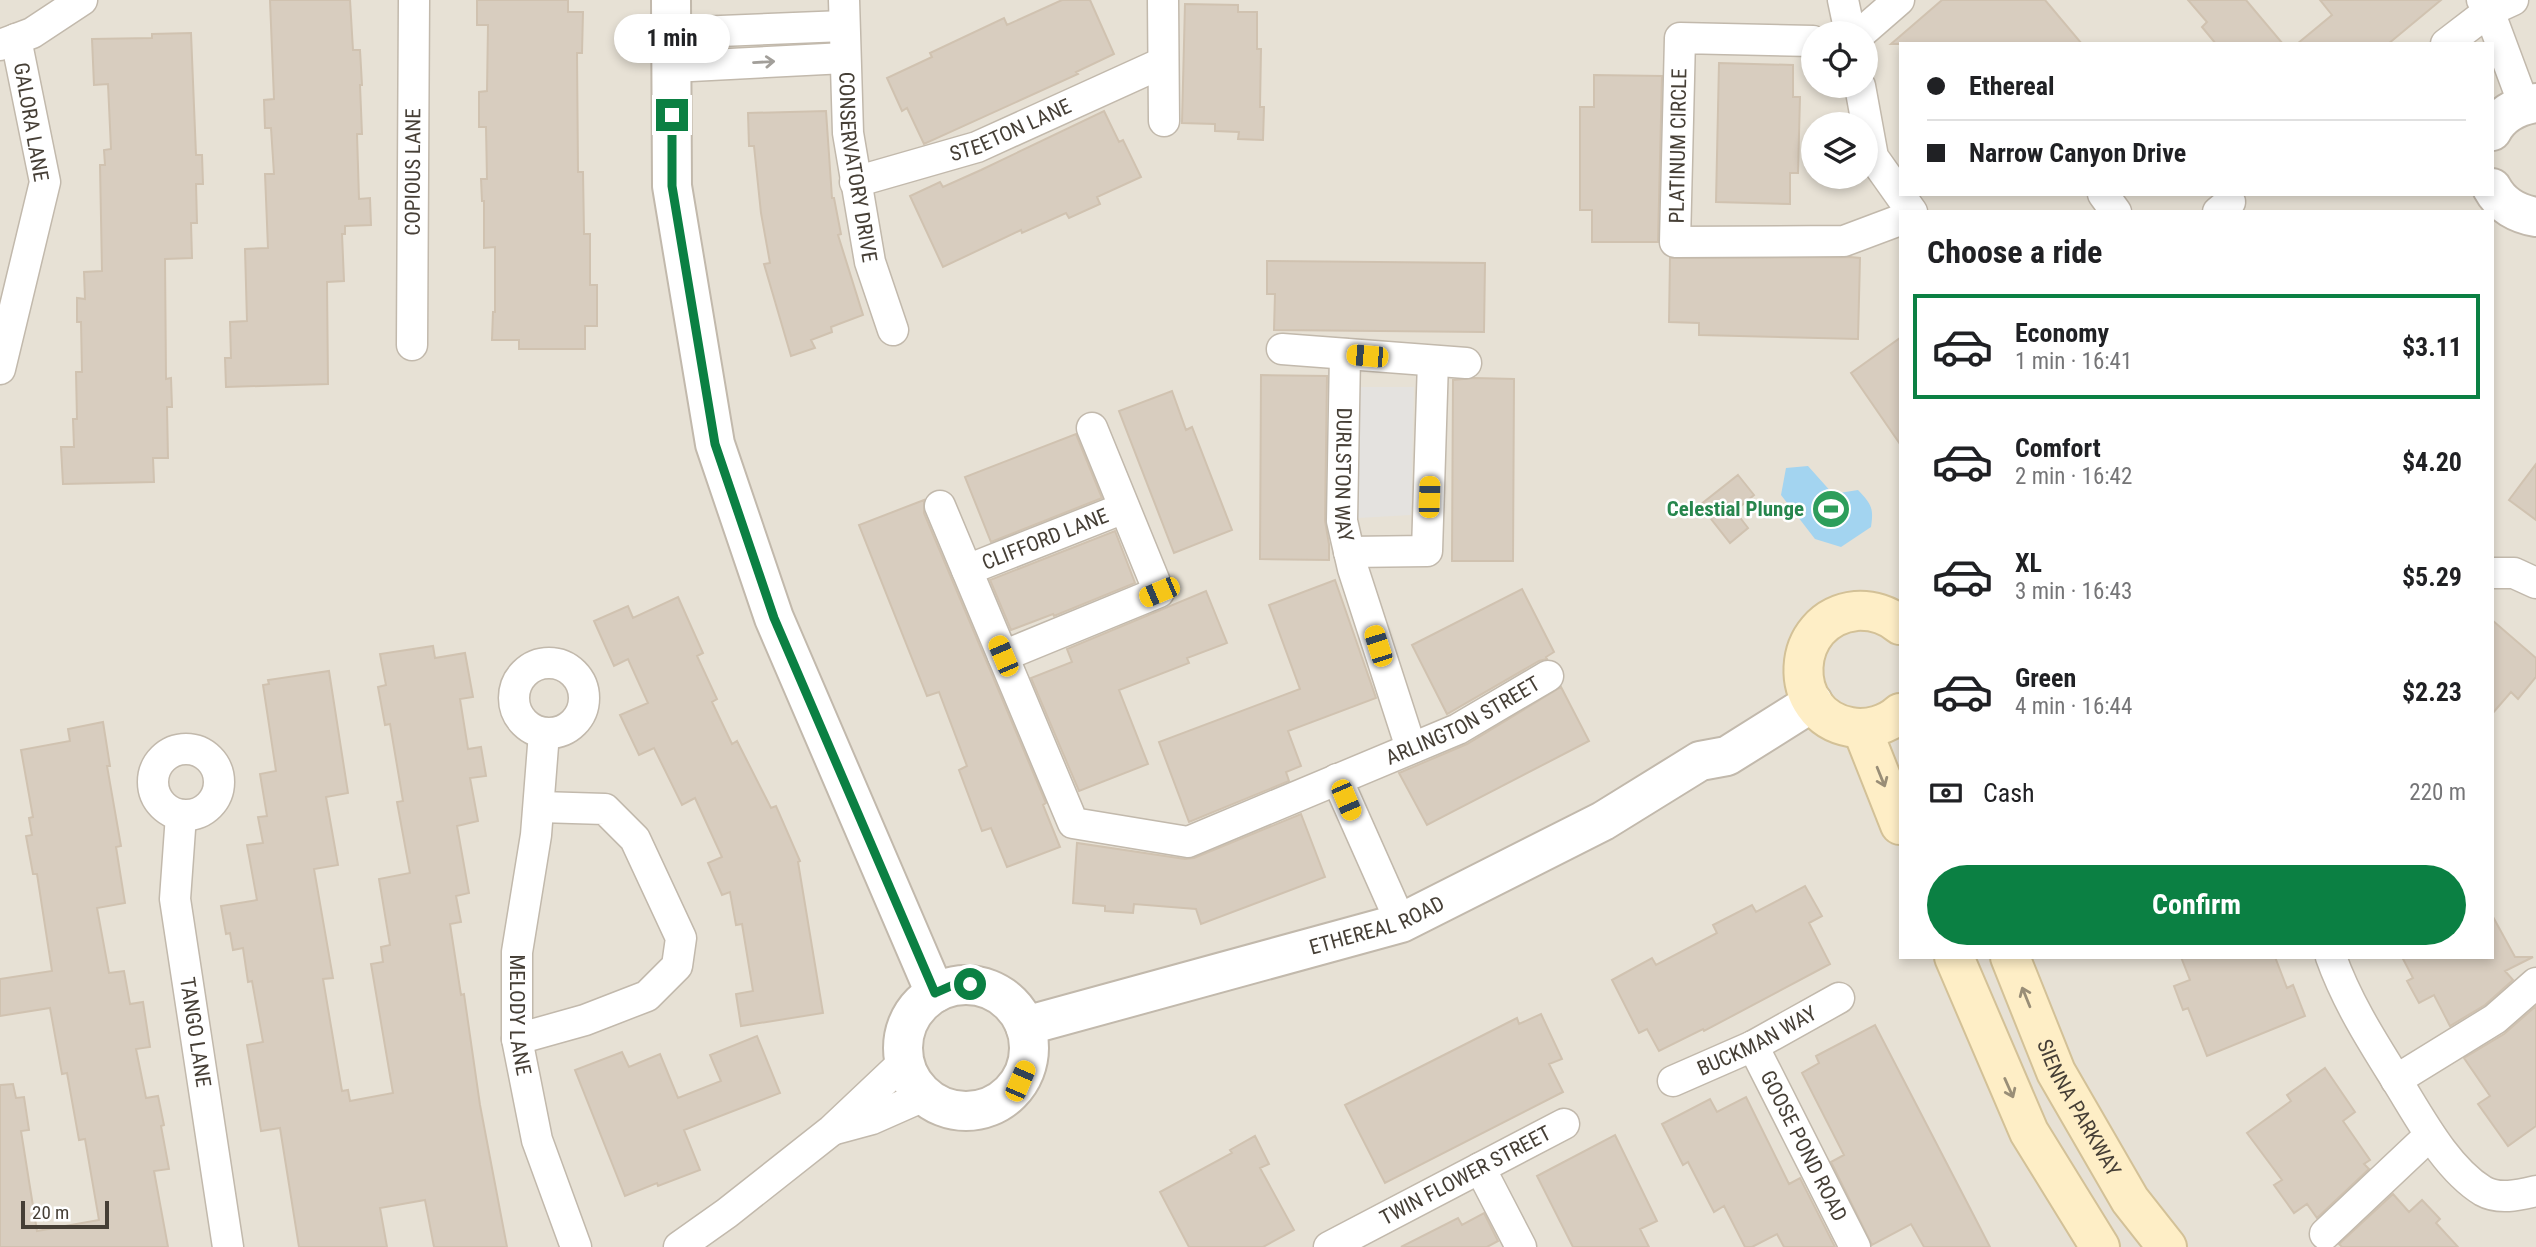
<!DOCTYPE html>
<html lang="en">
<head>
<meta charset="utf-8">
<style>
	:root { --surface:#fff; --page:#f2f2f2; --text:#202124; --muted:#757577; --line:#e0e0e0; --accent:#0b8043 }
	body { margin:0; font-family:"Roboto Condensed",sans-serif; background:var(--page); color:var(--text); height:100vh; display:flex; flex-direction:column; font-size:26px; white-space:nowrap }
	* { box-sizing:border-box; margin:0 }
	p { font-size:23px; color:var(--muted) }
	.icon { flex:none; width:38px; height:38px; fill:none; stroke:currentColor; stroke-width:2; stroke-linecap:round; stroke-linejoin:round }
	.map { position:relative; flex:1; overflow:hidden }
	.drawer { position:absolute; left:1899px; top:210px; width:595px; height:749px; display:flex; flex-direction:column; background:var(--surface); border-radius:0px; box-shadow:0 4px 10px #0003 }
	.drawer>* { flex:none }
	.hud { position:absolute; left:1899px; top:42px; width:595px; height:154px; border-radius:0px; box-shadow:0 4px 10px #0003; display:grid; align-content:center; height:154px; padding:0 28px; background:var(--surface) }
	.tools { position:absolute; left:1801px; top:21px; display:grid; gap:14px }
	.tools a { display:grid; place-items:center; width:77px; height:77px; border-radius:50%; background:var(--surface); box-shadow:0 4px 10px #0003; font-size:35px }
	.scale { position:absolute; left:21px; bottom:18px; width:88px; box-sizing:border-box; padding-left:7px; border:4px solid #463f36; border-top:0; font-size:19px; line-height:24px; white-space:nowrap; color:#463f36; -webkit-text-stroke:5px #fff; paint-order:stroke }
	.end { position:absolute; width:32px; height:32px; margin:-16px; border:9px solid #0b8043; background:#fff; box-shadow:0 0 0 4px #fff }
	.from { border-radius:50% }
	.bubble { position:absolute; height:49px; border-radius:24px; background:var(--surface); box-shadow:0 4px 10px #0003; font-size:23px; font-weight:700; line-height:49px; text-align:center }
	.car { position:absolute; width:21px; height:42px; margin:-21px -10px; border-radius:9px; box-shadow:0 0 5px 2px #0007; background:linear-gradient(#f5c518 24%,#345 0 40%,#f5c518 0 76%,#345 0 86%,#f5c518 0) }
	.hud b { display:flex; align-items:center; gap:24px; height:66px; font-size:26px }
	.hud b+b { border-top:2px solid var(--line) }
	.hud i { width:18px; height:18px; background:var(--text) }
	ul { padding:0; list-style:none }
	li { display:flex; align-items:center; gap:21px; height:105px; margin:0 14px 10px; padding:0 14px; border:4px solid transparent; border-radius:0px }
	li div { flex:1 }
	li b { display:block; font-size:26px }
	li em { font-style:normal; font-weight:700 }
	li.on { border-color:var(--accent) }
	li>.icon { width:63px; height:63px; stroke-width:1.5 }
	h2 { padding:0 28px; font-size:32px; line-height:84px }
	.pay { display:flex; align-items:center; gap:18px; height:77px; padding:0 28px; font-size:26px }
	.pay p { margin-inline-start:auto }
	.action { display:flex; gap:14px; margin-top:auto; padding:14px 28px }
	.action a { flex:1; height:80px; border-radius:42px; background:var(--accent); color:#fff; font-size:28px; font-weight:700; line-height:80px; text-align:center }
	.map>svg:first-child { display:block }
</style>
</head>
<body>
<div class="map">
<svg width="2536" height="1247" viewBox="0 0 2536 1247">
	<rect width="100%" height="100%" fill="#f3efe7"/>
	<path fill="#e7e1d5" fill-rule="evenodd" d="M 0,0 L 2536,0 L 2536,1247 L 0,1247 ZM 1813,33 L 1866,33 L 1866,86 L 1813,86 ZM 1900,44 L 2492,44 L 2492,194 L 1900,194 ZM 1813,124 L 1866,124 L 1866,177 L 1813,177 ZM 1900,212 L 2492,212 L 2492,957 L 1900,957 Z"/>
	<path fill="#e4e2df" d="M 1360,387 L 1414,387 L 1411,515 L 1358,518 Z"/>
	<path fill="#a3d4f0" d="M 1808,466 L 1833,494 L 1858,490 C 1871,504 1874,507 1871,527 L 1841,547 L 1815,539 L 1781,495 L 1786,468 Z"/>
	<path fill="#d8cdbf" stroke="#d0c2b0" stroke-width="2" d="M 270,0 L 350,0 L 353,50 L 360,50 L 362,85 L 360,85 L 362,134 L 357,134 L 359,199 L 370,198 L 371,225 L 345,226 L 345,234 L 342,234 L 344,281 L 327,282 L 328,384 L 226,387 L 225,358 L 231,358 L 230,322 L 247,321 L 245,249 L 268,248 L 265,174 L 274,174 L 271,128 L 265,128 L 264,100 L 274,99 Z
		M 477,0 L 568,0 L 568,12 L 583,12 L 582,53 L 577,53 L 578,172 L 583,172 L 584,234 L 590,234 L 590,285 L 597,285 L 597,326 L 585,326 L 585,349 L 519,349 L 519,340 L 492,340 L 493,312 L 495,312 L 495,247 L 484,248 L 484,201 L 482,201 L 481,179 L 487,179 L 486,127 L 479,127 L 479,92 L 487,91 L 488,25 L 477,25 Z
		M 1062,0 L 1090,0 L 1114,54 L 1076,72 L 1078,74 L 924,144 L 907,108 L 902,111 L 887,78 L 932,57 L 930,53 L 1004,18 L 1007,25 Z
		M 1942,0 L 2045,0 L 2082,44 L 1891,44 Z
		M 2188,0 L 2246,0 L 2283,44 L 2216,44 L 2202,27 L 2207,22 Z
		M 2320,0 L 2441,0 L 2388,44 L 2297,44 L 2332,15 Z
		M 1185,4 L 1238,5 L 1238,12 L 1257,12 L 1257,49 L 1261,49 L 1260,107 L 1264,107 L 1263,140 L 1238,139 L 1239,132 L 1215,131 L 1215,124 L 1182,123 Z
		M 191,33 L 196,155 L 202,155 L 203,184 L 196,184 L 197,223 L 191,223 L 192,258 L 165,259 L 166,379 L 171,378 L 172,407 L 167,407 L 168,458 L 153,458 L 154,482 L 63,484 L 61,447 L 74,447 L 73,419 L 77,419 L 76,372 L 82,372 L 81,322 L 77,322 L 77,298 L 85,299 L 84,272 L 102,271 L 100,165 L 105,165 L 104,150 L 111,149 L 108,84 L 94,85 L 92,39 L 152,38 L 152,34 Z
		M 1719,63 L 1793,65 L 1793,97 L 1800,97 L 1798,173 L 1790,173 L 1790,204 L 1716,202 Z
		M 1594,75 L 1662,76 L 1658,242 L 1592,242 L 1592,210 L 1580,210 L 1580,107 L 1594,107 Z
		M 826,111 L 832,198 L 834,198 L 841,234 L 838,235 L 863,315 L 831,327 L 832,332 L 811,340 L 815,348 L 791,356 L 764,264 L 770,263 L 761,213 L 754,146 L 749,146 L 748,113 Z
		M 1104,111 L 1119,142 L 1123,140 L 1141,177 L 1097,197 L 1100,204 L 1069,218 L 1066,213 L 1022,233 L 1021,230 L 943,267 L 910,196 L 940,182 L 943,187 L 981,170 Z
		M 1850,257 L 1860,258 L 1858,339 L 1699,335 L 1699,323 L 1669,322 L 1670,258 Z
		M 1267,261 L 1485,263 L 1484,332 L 1274,330 L 1275,294 L 1267,294 Z
		M 1900,338 L 1900,444 L 1851,373 Z
		M 1261,375 L 1327,376 L 1325,521 L 1329,544 L 1329,560 L 1260,559 Z
		M 1474,378 L 1514,379 L 1513,561 L 1452,561 L 1453,380 Z
		M 1172,391 L 1186,430 L 1192,427 L 1232,530 L 1174,553 L 1119,411 Z
		M 1076,434 L 1102,498 L 991,542 L 965,477 Z
		M 2536,464 L 2536,520 L 2509,500 Z
		M 1738,475 L 1754,495 L 1735,511 L 1748,528 L 1730,543 L 1700,505 Z
		M 924,500 L 924,513 L 1046,803 L 1043,805 L 1060,847 L 1007,867 L 991,828 L 982,831 L 959,770 L 967,766 L 939,692 L 927,696 L 859,525 Z
		M 1115,531 L 1135,583 L 1054,616 L 1053,614 L 1011,630 L 990,580 Z
		M 1335,580 L 1376,698 L 1288,731 L 1301,766 L 1286,772 L 1289,781 L 1189,822 L 1159,742 L 1300,689 L 1269,605 Z
		M 1522,589 L 1554,652 L 1546,657 L 1547,659 L 1539,661 L 1447,714 L 1412,645 Z
		M 1206,591 L 1227,643 L 1187,658 L 1189,663 L 1119,690 L 1148,764 L 1079,791 L 1031,678 L 1072,662 L 1067,649 Z
		M 678,597 L 703,653 L 697,656 L 717,699 L 712,702 L 732,744 L 737,741 L 771,808 L 776,806 L 800,861 L 798,862 L 823,1013 L 741,1026 L 736,994 L 753,991 L 742,924 L 736,925 L 730,892 L 722,895 L 708,863 L 722,857 L 695,798 L 682,805 L 654,748 L 639,755 L 620,715 L 648,703 L 628,659 L 614,666 L 594,621 L 628,606 L 633,618 Z
		M 2492,620 L 2536,658 L 2536,677 L 2518,699 L 2511,692 L 2492,714 Z
		M 433,646 L 435,658 L 465,653 L 473,697 L 460,699 L 468,749 L 481,747 L 486,776 L 470,778 L 478,821 L 457,826 L 469,893 L 456,896 L 461,922 L 450,924 L 461,995 L 464,994 L 480,1105 L 507,1247 L 434,1247 L 425,1200 L 380,1208 L 387,1247 L 299,1247 L 280,1128 L 261,1131 L 247,1045 L 263,1042 L 252,981 L 248,982 L 243,948 L 233,950 L 230,933 L 226,934 L 221,906 L 257,900 L 247,845 L 263,843 L 258,817 L 267,816 L 260,774 L 276,771 L 263,685 L 269,684 L 268,680 L 329,671 L 348,793 L 326,797 L 338,865 L 314,869 L 333,978 L 323,979 L 342,1091 L 348,1090 L 350,1101 L 393,1093 L 371,964 L 383,962 L 381,947 L 390,945 L 379,879 L 410,873 L 397,802 L 403,801 L 390,724 L 385,725 L 378,687 L 386,685 L 380,654 Z
		M 1561,687 L 1589,741 L 1427,825 L 1399,773 L 1467,744 Z
		M 103,722 L 110,766 L 107,766 L 121,846 L 116,847 L 125,903 L 97,908 L 109,973 L 124,971 L 130,1004 L 143,1002 L 150,1047 L 136,1049 L 146,1098 L 158,1096 L 164,1125 L 161,1126 L 169,1169 L 154,1171 L 168,1247 L 0,1247 L 0,1085 L 13,1084 L 16,1098 L 24,1097 L 29,1130 L 21,1131 L 37,1231 L 99,1220 L 85,1139 L 79,1140 L 67,1073 L 62,1074 L 50,1008 L 0,1016 L 0,979 L 52,971 L 37,874 L 33,874 L 26,836 L 32,835 L 29,818 L 33,817 L 21,750 L 70,741 L 68,729 Z
		M 1301,814 L 1325,877 L 1201,924 L 1196,909 L 1134,904 L 1133,913 L 1105,911 L 1105,906 L 1073,903 L 1077,843 L 1185,859 L 1194,858 Z
		M 1805,886 L 1822,916 L 1809,923 L 1830,964 L 1704,1031 L 1703,1029 L 1659,1051 L 1647,1029 L 1639,1033 L 1612,980 L 1652,958 L 1656,965 L 1717,933 L 1713,925 L 1752,905 L 1756,912 Z
		M 2492,915 L 2515,957 L 2533,957 L 2505,971 L 2513,980 L 2485,1005 L 2450,1026 L 2434,995 L 2419,1003 L 2407,981 L 2413,978 L 2402,957 L 2492,957 Z
		M 2181,957 L 2275,957 L 2287,988 L 2293,985 L 2305,1016 L 2207,1056 L 2188,1008 L 2183,1010 L 2174,986 L 2190,980 Z
		M 2536,1006 L 2536,1126 L 2508,1146 L 2478,1104 L 2490,1096 L 2464,1058 L 2504,1034 Z
		M 1541,1014 L 1562,1059 L 1549,1064 L 1563,1092 L 1385,1183 L 1345,1105 L 1517,1018 L 1519,1024 Z
		M 1875,1025 L 1973,1214 L 1990,1247 L 1924,1247 L 1911,1224 L 1872,1245 L 1831,1162 L 1844,1155 L 1802,1073 L 1819,1063 L 1816,1056 Z
		M 757,1036 L 780,1093 L 684,1130 L 700,1170 L 658,1186 L 657,1183 L 625,1196 L 575,1070 L 622,1052 L 629,1067 L 660,1054 L 678,1098 L 721,1081 L 710,1055 Z
		M 2325,1068 L 2355,1112 L 2343,1121 L 2370,1160 L 2364,1164 L 2369,1169 L 2317,1218 L 2307,1204 L 2294,1213 L 2274,1185 L 2282,1180 L 2247,1133 L 2291,1101 L 2287,1095 Z
		M 1746,1097 L 1789,1184 L 1800,1178 L 1835,1247 L 1784,1247 L 1777,1234 L 1752,1247 L 1745,1247 L 1724,1206 L 1714,1212 L 1688,1162 L 1683,1165 L 1662,1124 L 1710,1099 L 1717,1112 Z
		M 1615,1135 L 1657,1221 L 1640,1229 L 1649,1247 L 1573,1247 L 1537,1176 Z
		M 1255,1136 L 1269,1164 L 1260,1168 L 1294,1230 L 1263,1247 L 1189,1247 L 1160,1192 L 1232,1153 L 1230,1150 Z
		M 2393,1194 L 2409,1212 L 2422,1200 L 2440,1219 L 2436,1223 L 2458,1247 L 2342,1247 L 2339,1244 Z
		M 1484,1213 L 1498,1241 L 1487,1247 L 1401,1247 L 1458,1218 L 1462,1225 Z"/>
	<g fill="none" stroke-linecap="round" stroke-linejoin="round">
		<defs>
			<g id="minor">
				<path id="s1" d="M 844,0 L 848,133 L 870,262 L 893,330"/>
				<path d="M 1163,0 L 1164,121"/>
				<path d="M 1843,0 L 1850,33"/>
				<path d="M 2482,0 L 2489,11 L 2524,105"/>
				<path d="M 671,33 L 844,26"/>
				<path d="M 1861,33 L 1899,0"/>
				<path d="M 1813,41 L 1680,38 L 1675,242 L 1844,241 L 1900,220"/>
				<path d="M 2446,44 L 2489,11 L 2513,0"/>
				<path d="M 0,45 L 32,33 L 82,0"/>
				<path d="M 672,67 L 845,58"/>
				<path d="M 1860,86 L 1873,157 L 1912,212"/>
				<path id="s2" d="M 855,182 L 977,147 L 1162,63"/>
				<path d="M 2103,194 L 2116,212"/>
				<path d="M 2218,212 L 2230,202"/>
				<path id="s3" d="M 412,345 L 414,0"/>
				<path d="M 1282,349 L 1466,363"/>
				<path id="s4" d="M 1345,354 L 1342,521 L 1353,569 L 1411,748"/>
				<path d="M 0,369 L 45,182 L 16,39"/>
				<path id="s5" d="M 940,506 L 1073,823 L 1188,842 L 1458,729 L 1548,676"/>
				<path d="M 1349,552 L 1427,551 L 1433,361"/>
				<path id="s6" d="M 967,570 L 1124,508"/>
				<path d="M 2492,573 L 2514,573 L 2536,583"/>
				<path d="M 1003,656 L 1159,592 L 1092,428"/>
				<circle cx="549" cy="698" r="35"/>
				<path id="s7" d="M 544,733 L 536,835 L 517,952 L 517,1039 L 537,1140 L 576,1247"/>
				<circle cx="186" cy="782" r="33"/>
				<path d="M 1337,779 L 1401,923"/>
				<path id="s8" d="M 181,815 L 175,899 L 228,1247"/>
				<path d="M 2331,957 C 2347,1002 2372,1041 2397,1081 C 2420,1118 2446,1168 2483,1191 C 2499,1200 2519,1195 2536,1191"/>
				<path d="M 517,1039 L 585,1020 L 647,996 L 677,966 L 681,938 L 635,839 L 605,809 L 540,807"/>
				<path id="s9" d="M 1753,1046 L 1855,1247"/>
				<path d="M 2396,1080 L 2495,1019 L 2536,983"/>
				<path id="s10" d="M 1673,1081 L 1753,1046 L 1839,998"/>
				<path d="M 835,1129 L 872,1119 L 924,1096"/>
				<path d="M 1480,1168 L 1521,1247"/>
				<path d="M 2325,1234 L 2430,1135"/>
				<path d="M 679,1247 L 727,1213 L 832,1130 L 904,1062"/>
				<path id="s11" d="M 1329,1247 L 1564,1124"/>
			</g>
			<g id="tertiary">
				<path d="M 671,0 L 672,186 L 715,444 L 774,618 L 935,993"/>
				<path d="M 2492,131 C 2501,114 2517,106 2536,103"/>
				<path d="M 2492,188 C 2501,205 2518,214 2536,217"/>
				<circle cx="966" cy="1048" r="63"/>
				<path id="s12" d="M 1025,1026 L 1401,923 L 1603,821 L 1700,761 L 1727,756 L 1813,702"/>
			</g>
			<g id="secondary">
				<path d="M 1900,625 C 1888,615 1872,610 1856,611 C 1789,618 1785,715 1850,727 C 1868,730 1887,725 1900,713"/>
				<path d="M 1862,729 L 1900,825"/>
				<path d="M 1954,957 L 2029,1132 L 2100,1247"/>
				<path id="s13" d="M 2010,957 L 2056,1072 L 2130,1200 L 2167,1247"/>
			</g>
		</defs>
		<use href="#minor" stroke="#c2b9ac" stroke-width="33"/>
		<use href="#tertiary" stroke="#c2b9ac" stroke-width="42"/>
		<use href="#secondary" stroke="#d3c197" stroke-width="42"/>
		<use href="#minor" stroke="#fff" stroke-width="30"/>
		<use href="#tertiary" stroke="#fff" stroke-width="38"/>
		<use href="#secondary" stroke="#feeec6" stroke-width="38"/>
	</g>
	<defs><path id="oneway-shaft" d="M-6 0H5M1.5-3L5.5 0L1.5 3" fill="none" stroke-width="1.6" stroke-linecap="round" stroke-linejoin="round" transform="scale(1.75)"/></defs>
	<use stroke="#a29f9a" href="#oneway-shaft" transform="translate(764 62) rotate(-3)"/>
	<g stroke="#998e77">
		<use href="#oneway-shaft" transform="translate(1881 777) rotate(68)"/>
		<use href="#oneway-shaft" transform="translate(2026 997) rotate(-112)"/>
		<use href="#oneway-shaft" transform="translate(2009 1088) rotate(66)"/>
	</g>
	<g fill="none" stroke-linecap="round" stroke-linejoin="round">
		<path stroke="#0b8043" stroke-width="9" d="M 672,115 L 672,186 L 715,444 L 774,618 L 935,993 L 951,986 L 970,984"/>
	</g>
	<defs>
		<symbol id="stadium-disc" viewBox="-11 -11 22 22"><circle r="9.5" fill="#2e9e5b" stroke="#fff"/><path d="M0-5a6.5 5 0 1 0 0 10a6.5 5 0 1 0 0-10ZM-3.5-1.8h7v3.6h-7Z" fill="#fff"/></symbol>
	</defs>
	<g fill-rule="evenodd">
		<use href="#stadium-disc" x="1809" y="487" width="44" height="44"/>
	</g>
	<g text-anchor="middle" dominant-baseline="central" stroke-width="5" stroke-linejoin="round" paint-order="stroke">
		<g font-size="21" fill="#463f36" stroke="#fff">
			<text transform="translate(31 122) rotate(80)">GALORA LANE</text>
			<text stroke="none"><textPath href="#s2" startOffset="164">STEETON LANE</textPath></text>
			<text transform="translate(1678 146) rotate(-89)">PLATINUM CIRCLE</text>
			<text stroke="none"><textPath href="#s1" startOffset="168">CONSERVATORY DRIVE</textPath></text>
			<text stroke="none"><textPath href="#s3" startOffset="173">COPIOUS LANE</textPath></text>
			<text stroke="none"><textPath href="#s4" startOffset="121">DURLSTON WAY</textPath></text>
			<text stroke="none"><textPath href="#s6" startOffset="84">CLIFFORD LANE</textPath></text>
			<text stroke="none"><textPath href="#s5" startOffset="761">ARLINGTON STREET</textPath></text>
			<text stroke="none"><textPath href="#s12" startOffset="366">ETHEREAL ROAD</textPath></text>
			<text stroke="none"><textPath href="#s7" startOffset="284">MELODY LANE</textPath></text>
			<text stroke="none"><textPath href="#s8" startOffset="219">TANGO LANE</textPath></text>
			<text stroke="none"><textPath href="#s10" startOffset="93">BUCKMAN WAY</textPath></text>
			<text stroke="none"><textPath href="#s13" startOffset="166">SIENNA PARKWAY</textPath></text>
			<text stroke="none"><textPath href="#s9" startOffset="112">GOOSE POND ROAD</textPath></text>
			<text stroke="none"><textPath href="#s11" startOffset="154">TWIN FLOWER STREET</textPath></text>
		</g>
		<g font-size="21" font-weight="bold" fill="#27864d" stroke="#fff" text-anchor="end">
			<text x="1804" y="509">Celestial Plunge</text>
		</g>
	</g>
</svg>
<div class="tools">
<a><svg class="icon" aria-label="locate" viewBox="0 0 24 24"><circle cx="12" cy="12" r="6"/><path d="M12 2v4M12 18v4M2 12h4M18 12h4"/></svg></a>
<a><svg class="icon" aria-label="layers" viewBox="0 0 24 24"><path d="M12 4l9 5-9 5-9-5zM3 14l9 5 9-5"/></svg></a>
</div>
<div class="scale">20 m</div>
<i class="end from" style="left:970px;top:984px"></i>
<i class="end" style="left:672px;top:115px"></i>
<div class="bubble" style="left:614px;top:14px;width:116px">1 min</div>
<i class="car" style="left:1367px;top:356px;rotate:275deg"></i>
<i class="car" style="left:1429px;top:497px;rotate:2deg"></i>
<i class="car" style="left:1159px;top:592px;rotate:247deg"></i>
<i class="car" style="left:1378px;top:646px;rotate:342deg"></i>
<i class="car" style="left:1003px;top:656px;rotate:337deg"></i>
<i class="car" style="left:1346px;top:800px;rotate:157deg"></i>
<i class="car" style="left:1020px;top:1081px;rotate:23deg"></i>
<div class="hud">
<b><i class="from"></i>Ethereal</b>
<b><i></i>Narrow Canyon Drive</b>
</div>
<section class="drawer">
<h2>Choose a ride</h2>
<ul>
<li class="on"><svg class="icon" aria-label="car" viewBox="0 0 24 24"><path d="M5 17H2v-5l4-1 3-4h7l3 4 3 1v5h-3M9 17h6M6 11h13"/><circle cx="7" cy="17" r="2"/><circle cx="17" cy="17" r="2"/></svg><div><b>Economy</b><p>1 min · 16:41</p></div><em>$3.11</em></li>
<li><svg class="icon" aria-label="car" viewBox="0 0 24 24"><path d="M5 17H2v-5l4-1 3-4h7l3 4 3 1v5h-3M9 17h6M6 11h13"/><circle cx="7" cy="17" r="2"/><circle cx="17" cy="17" r="2"/></svg><div><b>Comfort</b><p>2 min · 16:42</p></div><em>$4.20</em></li>
<li><svg class="icon" aria-label="car" viewBox="0 0 24 24"><path d="M5 17H2v-5l4-1 3-4h7l3 4 3 1v5h-3M9 17h6M6 11h13"/><circle cx="7" cy="17" r="2"/><circle cx="17" cy="17" r="2"/></svg><div><b>XL</b><p>3 min · 16:43</p></div><em>$5.29</em></li>
<li><svg class="icon" aria-label="car" viewBox="0 0 24 24"><path d="M5 17H2v-5l4-1 3-4h7l3 4 3 1v5h-3M9 17h6M6 11h13"/><circle cx="7" cy="17" r="2"/><circle cx="17" cy="17" r="2"/></svg><div><b>Green</b><p>4 min · 16:44</p></div><em>$2.23</em></li>
</ul>
<div class="pay"><svg class="icon" aria-label="cash" viewBox="0 0 24 24"><path d="M3 7h18v10H3z"/><circle cx="12" cy="12" r="2"/></svg>Cash<p>220 m</p></div>
<div class="action"><a>Confirm</a></div>
</section>
</div>
</body>
</html>
